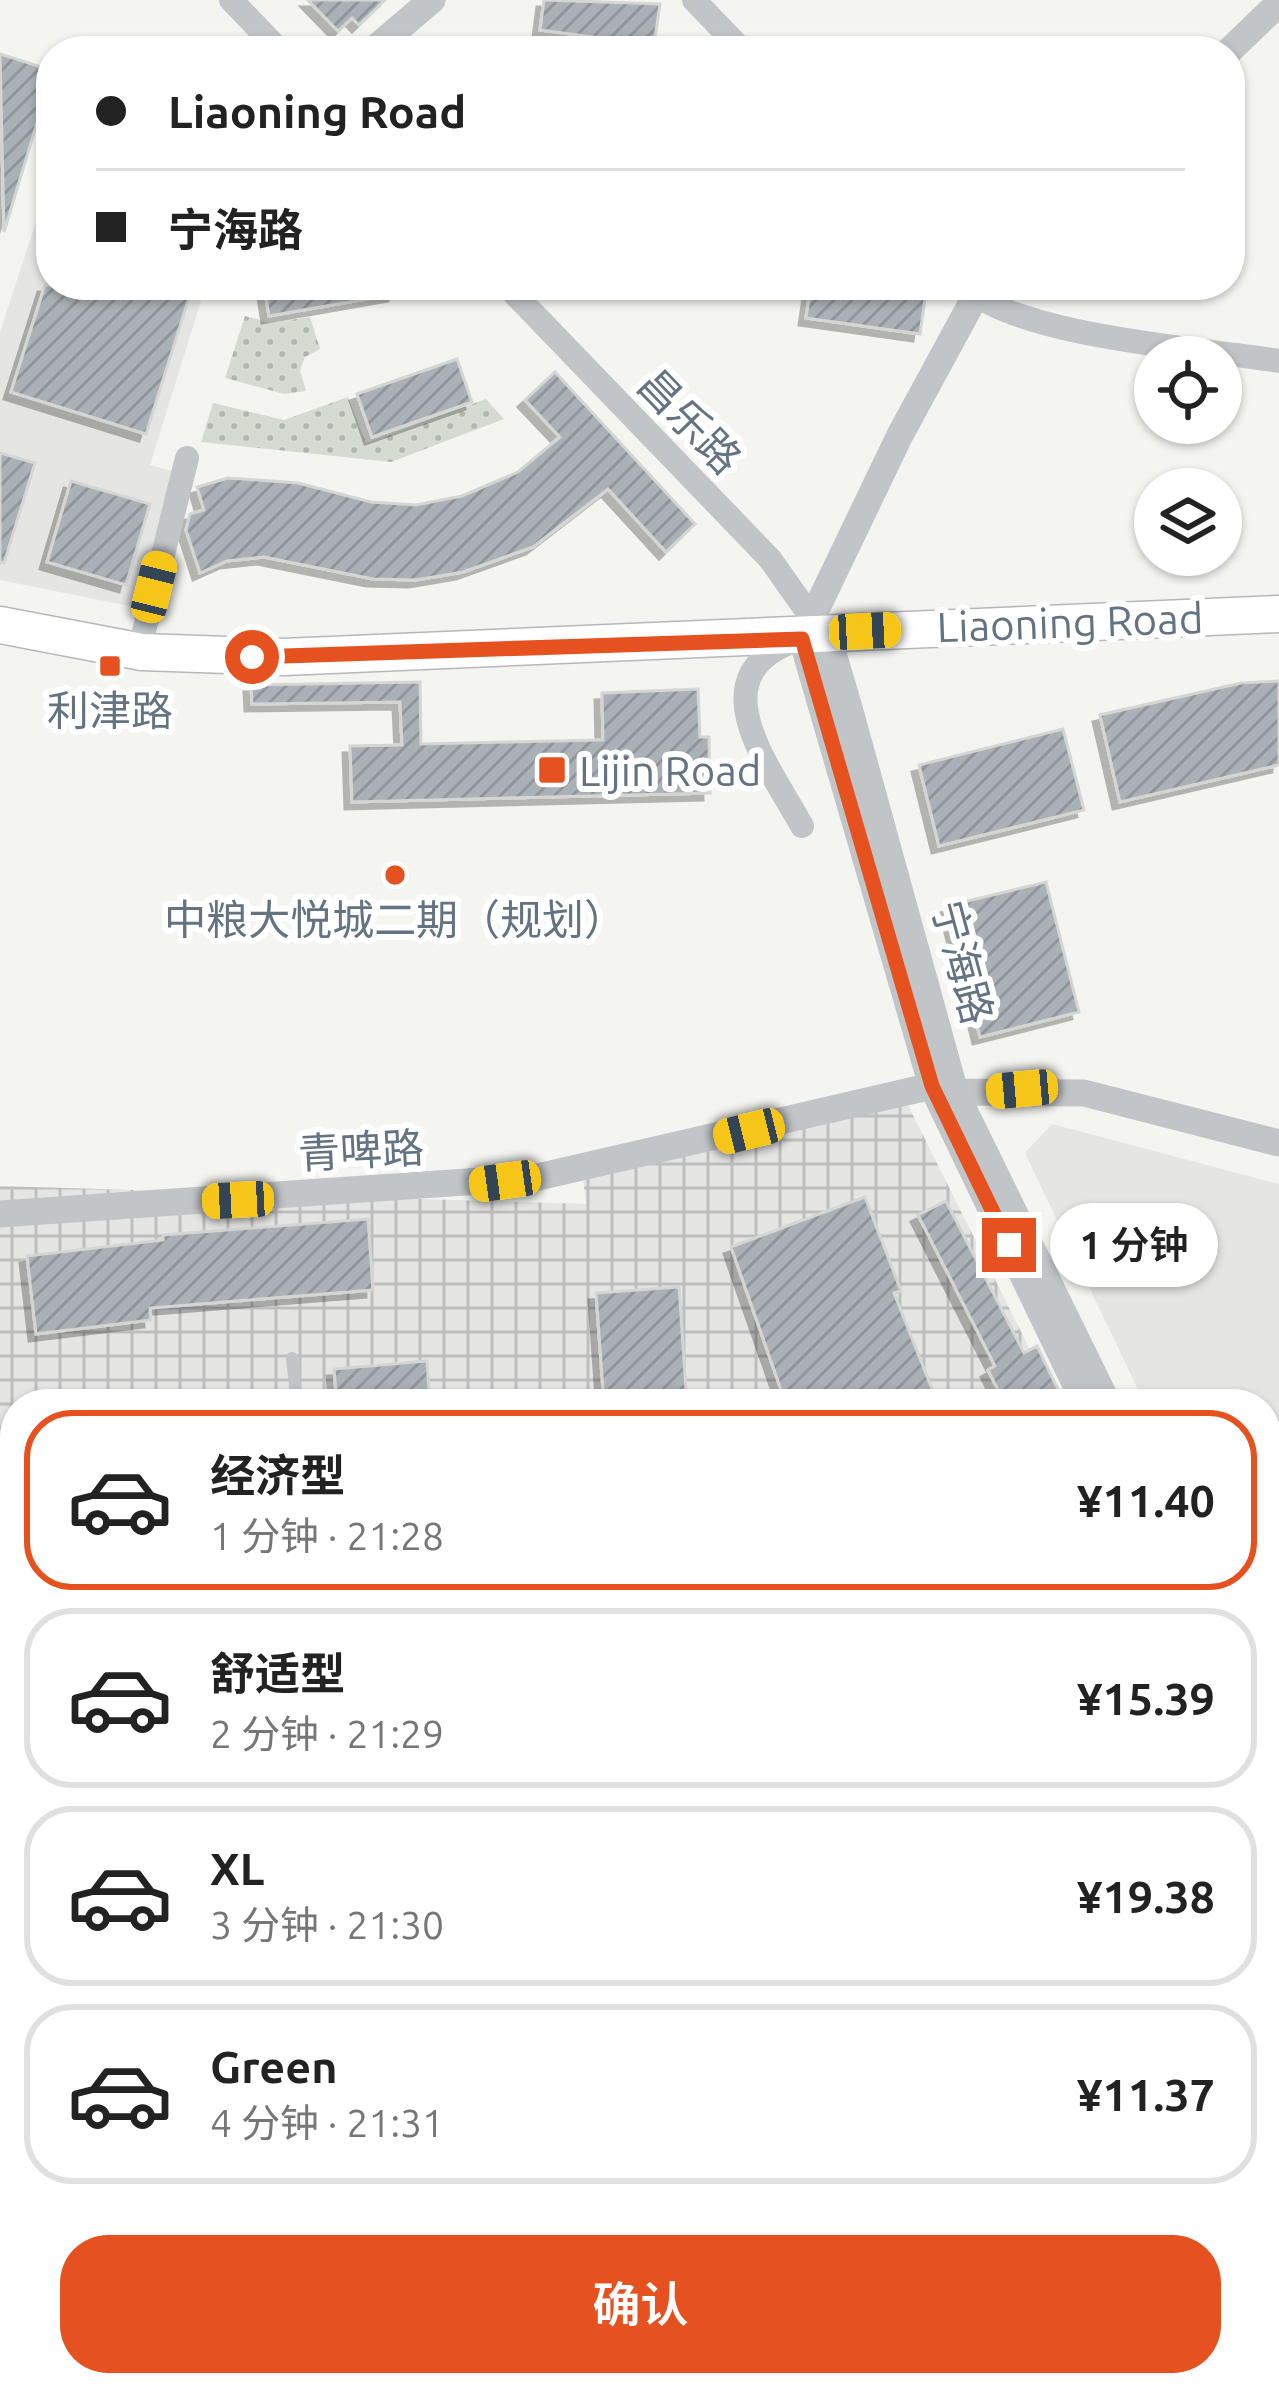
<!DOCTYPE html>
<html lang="zh">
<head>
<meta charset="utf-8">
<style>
	:root { --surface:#fff; --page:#f6f6f6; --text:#222; --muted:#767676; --line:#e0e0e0; --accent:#e5521f }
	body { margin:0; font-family:Ubuntu,"Noto Sans SC",sans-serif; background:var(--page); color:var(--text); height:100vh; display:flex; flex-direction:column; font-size:45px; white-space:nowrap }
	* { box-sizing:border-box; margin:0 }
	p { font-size:39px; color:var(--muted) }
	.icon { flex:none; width:66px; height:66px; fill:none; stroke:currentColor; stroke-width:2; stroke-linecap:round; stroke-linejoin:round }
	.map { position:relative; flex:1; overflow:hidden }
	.drawer { position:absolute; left:0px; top:1389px; width:1281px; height:1008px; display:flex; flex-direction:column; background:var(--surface); border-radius:48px 48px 0 0; box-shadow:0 3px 9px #0004 }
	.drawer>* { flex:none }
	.banner { position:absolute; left:36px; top:36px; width:1209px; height:264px; border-radius:48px; box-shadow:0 3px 9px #0004; display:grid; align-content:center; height:264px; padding:0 60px; background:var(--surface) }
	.fabs { position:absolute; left:1134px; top:336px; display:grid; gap:24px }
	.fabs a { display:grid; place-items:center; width:108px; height:108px; border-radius:50%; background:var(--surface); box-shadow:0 3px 9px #0004; font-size:60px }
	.end { position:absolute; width:54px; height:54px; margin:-27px; border:15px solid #e5521f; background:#fff; box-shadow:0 0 0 6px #fff }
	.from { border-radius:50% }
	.bubble { position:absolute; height:84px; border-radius:42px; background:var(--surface); box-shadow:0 3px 9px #0004; font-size:39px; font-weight:600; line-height:84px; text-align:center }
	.car { position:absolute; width:36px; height:72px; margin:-36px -18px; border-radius:15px; box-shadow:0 0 9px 3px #0007; background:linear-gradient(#f5c518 24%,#345 0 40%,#f5c518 0 76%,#345 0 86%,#f5c518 0) }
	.banner b { display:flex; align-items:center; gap:42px; height:114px; font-size:45px }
	.banner b+b { border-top:3px solid var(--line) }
	.banner i { width:30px; height:30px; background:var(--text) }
	ul { padding:21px 0 0; list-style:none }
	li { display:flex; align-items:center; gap:36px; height:180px; margin:0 24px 18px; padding:0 36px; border:6px solid var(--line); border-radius:48px }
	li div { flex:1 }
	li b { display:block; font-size:45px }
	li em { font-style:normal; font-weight:600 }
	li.selected { border-color:var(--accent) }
	li>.icon { width:108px; height:108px; stroke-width:1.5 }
	.primary-button { display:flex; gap:24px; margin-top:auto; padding:24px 60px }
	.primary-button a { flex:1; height:138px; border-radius:48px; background:var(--accent); color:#fff; font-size:48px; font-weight:600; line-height:138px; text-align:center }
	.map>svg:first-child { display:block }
</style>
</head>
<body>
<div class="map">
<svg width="1279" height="2397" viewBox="0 0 1279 2397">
	<defs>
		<pattern id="industrial-grid" width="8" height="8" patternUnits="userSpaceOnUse" patternTransform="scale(3)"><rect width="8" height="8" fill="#e5e6e4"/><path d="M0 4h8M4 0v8" fill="none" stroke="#bdbfbe"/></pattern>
		<pattern id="grass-dots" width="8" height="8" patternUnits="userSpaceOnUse" patternTransform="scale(3)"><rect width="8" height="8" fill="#d5dbd1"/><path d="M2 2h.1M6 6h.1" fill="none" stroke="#b0b6af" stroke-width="1.8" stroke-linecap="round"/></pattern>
		<pattern id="building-hatch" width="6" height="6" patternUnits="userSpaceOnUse" patternTransform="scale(3)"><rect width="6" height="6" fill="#abb2b7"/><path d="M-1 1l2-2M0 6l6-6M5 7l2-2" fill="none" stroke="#8f959a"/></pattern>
		<filter id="shadow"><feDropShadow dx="-7" dy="7" stdDeviation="0" flood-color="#0004"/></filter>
	</defs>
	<rect width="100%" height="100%" fill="#f4f4f0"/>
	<path fill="#e5e6e4" d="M 51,176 L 51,285 L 206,285 L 150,465 L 180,473 L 139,608 L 0,580 L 0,332 Z
		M 1052,1124 L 1279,1184 L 1279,1683 L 1266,1656 L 1266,1404 L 1145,1404 L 1025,1153 Z"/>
	<path fill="url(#industrial-grid)" d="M 905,1099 L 1057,1404 L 15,1404 L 15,1980 L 6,1981 L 0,1900 L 0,1186 L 586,1204 L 581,1160 Z"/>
	<path fill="url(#grass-dots)" d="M 245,316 L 271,323 L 310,317 L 320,349 L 305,357 L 300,370 L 306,391 L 284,394 L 225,378 Z
		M 348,397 L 366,443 L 486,399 L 504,419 L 391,462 L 201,442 L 213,403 L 284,420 Z"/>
	<path fill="url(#building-hatch)" stroke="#d5d5d3" stroke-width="3" filter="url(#shadow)" d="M 308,0 L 385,0 L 359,25 L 352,18 L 338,31 Z
		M 544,0 L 660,4 L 654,45 L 540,30 Z
		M 0,54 L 51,70 L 51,105 L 43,103 L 4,232 Z
		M 45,285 L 193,285 L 146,434 L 11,392 Z
		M 264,285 L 394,285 L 395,294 L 269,316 Z
		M 811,285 L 926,292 L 920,334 L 806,318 Z
		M 457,359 L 472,402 L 372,437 L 357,394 Z
		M 555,372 L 695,524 L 666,552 L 608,489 L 533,547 L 463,572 L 416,580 L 373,579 L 264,557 L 227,561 L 200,573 L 186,530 L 190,514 L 204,510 L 197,487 L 228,478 L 298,483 L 371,502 L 416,505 L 462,496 L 518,472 L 560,437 L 525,400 Z
		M 0,453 L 35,463 L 4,563 L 0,562 Z
		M 71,481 L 150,504 L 126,585 L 47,562 Z
		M 1279,681 L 1279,765 L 1120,802 L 1100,715 L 1241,683 Z
		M 420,682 L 421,744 L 603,740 L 602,693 L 698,689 L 700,737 L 709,737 L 710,793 L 352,802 L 350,746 L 402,745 L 400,702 L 252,704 L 251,685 Z
		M 1063,729 L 1084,810 L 939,846 L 919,765 Z
		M 1046,882 L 1079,1012 L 980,1037 L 947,906 Z
		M 865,1197 L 901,1291 L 894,1293 L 938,1404 L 786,1404 L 731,1247 Z
		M 946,1201 L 1024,1353 L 1037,1346 L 1065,1404 L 1005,1404 L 988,1370 L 995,1366 L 918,1215 Z
		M 368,1219 L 373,1290 L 150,1308 L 151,1320 L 36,1334 L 27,1256 L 163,1240 L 163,1235 Z
		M 679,1287 L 687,1404 L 604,1404 L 596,1293 Z
		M 427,1361 L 430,1404 L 337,1404 L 334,1369 Z"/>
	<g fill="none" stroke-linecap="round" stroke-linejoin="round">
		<defs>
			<path id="secondary" d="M 1266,1854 L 1279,1849
				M 0,2014 L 15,2013
				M 502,2382 L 508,2397"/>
			<path id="primary" d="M 0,625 L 142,652 L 284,657 L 1279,614"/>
		</defs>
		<use href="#secondary" stroke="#b4b8bd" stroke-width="36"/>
		<use href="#primary" stroke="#b4b8bc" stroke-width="39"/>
		<path stroke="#c1c5c8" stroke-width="12" d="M 292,1358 L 297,1404"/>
		<path stroke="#c1c5c8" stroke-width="24" d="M 231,0 L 280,51
			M 694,0 L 743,51
			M 506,285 L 770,559 L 811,617
			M 964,285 C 1012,336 1205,349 1279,361
			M 144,631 L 187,458
			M 794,641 C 697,677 770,767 802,826
			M 0,2295 L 7,2397
			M 389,2397 L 443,2382"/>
		<path stroke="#c1c5c8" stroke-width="27" d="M 372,51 L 432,0
			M 1229,51 L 1279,3
			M 987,285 L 975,297 L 900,435 L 802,639 L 932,1086 L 1085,1404
			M 814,620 L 827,633 L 848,704 L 955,1092 L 1108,1404
			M 0,1214 L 538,1177 L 932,1086 L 955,1092 L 1084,1093 L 1279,1143
			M 1266,1727 L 1279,1754
			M 1266,1779 L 1279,1806"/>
		<use href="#secondary" stroke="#fff" stroke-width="33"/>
		<use href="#primary" stroke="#fff" stroke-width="36"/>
	</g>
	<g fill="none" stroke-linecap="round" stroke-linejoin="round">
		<path stroke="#e5521f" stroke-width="15" d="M 252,657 L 802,639 L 932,1086 L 1009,1245"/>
	</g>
	<g fill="#e5521f" stroke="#fff" stroke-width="4.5">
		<rect x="98" y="654" width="24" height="24" rx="6"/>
		<rect x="537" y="755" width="30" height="30" rx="6"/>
		<circle cx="395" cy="875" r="12"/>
	</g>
	<g text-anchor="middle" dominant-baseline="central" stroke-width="12" stroke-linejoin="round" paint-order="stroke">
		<g font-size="42" fill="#637382" stroke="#fff">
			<text transform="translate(690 421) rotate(46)">昌乐路</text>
			<text transform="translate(1070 622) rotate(-2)">Liaoning Road</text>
			<text transform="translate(963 962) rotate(75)">宁海路</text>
			<text transform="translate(361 1150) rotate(-3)">青啤路</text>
		</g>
		<g font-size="42" fill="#637382" stroke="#fff">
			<text x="110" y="710">利津路</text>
			<text x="579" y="770" text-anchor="start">Lijin Road</text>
			<text x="395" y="919">中粮大悦城二期（规划）</text>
		</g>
	</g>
</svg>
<div class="fabs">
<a><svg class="icon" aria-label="locate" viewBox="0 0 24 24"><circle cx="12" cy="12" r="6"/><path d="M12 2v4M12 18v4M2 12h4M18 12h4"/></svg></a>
<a><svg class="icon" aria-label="layers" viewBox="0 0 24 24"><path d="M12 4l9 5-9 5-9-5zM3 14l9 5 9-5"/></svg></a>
</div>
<i class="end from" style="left:252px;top:657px"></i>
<i class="end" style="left:1009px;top:1245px"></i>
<div class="bubble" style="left:1050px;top:1203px;width:168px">1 分钟</div>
<i class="car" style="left:154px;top:587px;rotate:14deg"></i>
<i class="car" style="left:865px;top:631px;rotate:87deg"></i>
<i class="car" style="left:1022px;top:1089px;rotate:265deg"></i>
<i class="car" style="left:749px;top:1131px;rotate:256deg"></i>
<i class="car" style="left:505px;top:1181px;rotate:262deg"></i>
<i class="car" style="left:238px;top:1200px;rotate:267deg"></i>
<div class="banner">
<b><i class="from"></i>Liaoning Road</b>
<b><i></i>宁海路</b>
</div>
<section class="drawer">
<ul>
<li class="selected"><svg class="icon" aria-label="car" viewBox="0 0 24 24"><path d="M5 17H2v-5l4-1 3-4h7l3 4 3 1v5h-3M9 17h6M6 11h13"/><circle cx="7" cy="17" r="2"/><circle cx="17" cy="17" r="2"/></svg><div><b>经济型</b><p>1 分钟 · 21:28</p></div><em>¥11.40</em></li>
<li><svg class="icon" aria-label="car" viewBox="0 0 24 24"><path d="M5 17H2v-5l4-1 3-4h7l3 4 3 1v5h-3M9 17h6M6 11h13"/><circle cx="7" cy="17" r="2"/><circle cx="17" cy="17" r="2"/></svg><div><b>舒适型</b><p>2 分钟 · 21:29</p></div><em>¥15.39</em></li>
<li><svg class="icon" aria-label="car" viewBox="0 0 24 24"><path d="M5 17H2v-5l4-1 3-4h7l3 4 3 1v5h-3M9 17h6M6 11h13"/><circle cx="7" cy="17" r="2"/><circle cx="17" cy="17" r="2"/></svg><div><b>XL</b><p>3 分钟 · 21:30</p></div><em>¥19.38</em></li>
<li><svg class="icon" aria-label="car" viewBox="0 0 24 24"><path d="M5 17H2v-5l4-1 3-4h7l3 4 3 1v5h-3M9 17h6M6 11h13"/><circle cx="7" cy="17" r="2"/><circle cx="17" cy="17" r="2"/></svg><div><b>Green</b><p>4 分钟 · 21:31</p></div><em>¥11.37</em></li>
</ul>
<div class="primary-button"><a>确认</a></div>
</section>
</div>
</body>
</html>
